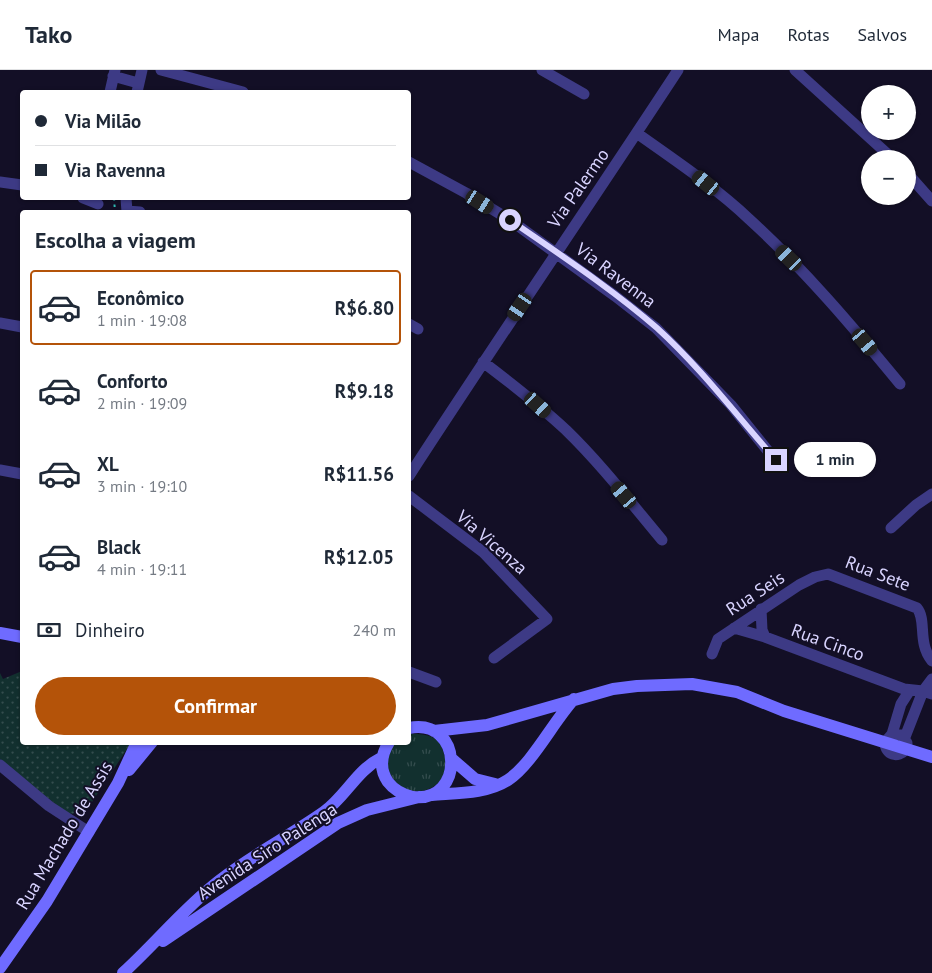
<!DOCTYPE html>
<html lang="pt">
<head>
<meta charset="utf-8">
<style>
	:root { --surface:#fff; --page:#f2f2f3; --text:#1f2937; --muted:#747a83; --line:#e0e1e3; --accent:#b45309 }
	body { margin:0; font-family:"PT Sans",sans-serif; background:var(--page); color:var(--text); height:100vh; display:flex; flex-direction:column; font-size:19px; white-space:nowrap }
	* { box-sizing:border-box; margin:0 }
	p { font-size:16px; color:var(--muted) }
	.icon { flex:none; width:28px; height:28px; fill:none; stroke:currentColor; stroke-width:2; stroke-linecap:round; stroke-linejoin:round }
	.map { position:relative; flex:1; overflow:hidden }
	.panel { position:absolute; left:20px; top:140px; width:391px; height:535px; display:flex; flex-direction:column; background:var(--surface); border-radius:5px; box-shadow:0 1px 4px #0004 }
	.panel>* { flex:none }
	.top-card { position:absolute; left:20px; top:20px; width:391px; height:110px; border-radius:5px; box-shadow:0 1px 4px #0004; display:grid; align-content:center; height:110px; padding:0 15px; background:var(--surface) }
	.controls { position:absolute; left:861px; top:15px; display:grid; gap:10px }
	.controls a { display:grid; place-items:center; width:55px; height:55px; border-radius:50%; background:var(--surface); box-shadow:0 1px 4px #0004; font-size:25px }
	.end { position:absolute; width:22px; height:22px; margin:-11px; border:6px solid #d9d4ff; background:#111; box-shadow:0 0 0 2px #111 }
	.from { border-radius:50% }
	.bubble { position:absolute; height:35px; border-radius:18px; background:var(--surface); box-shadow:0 1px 4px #0004; font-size:16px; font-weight:700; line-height:35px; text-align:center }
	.car { position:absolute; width:15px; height:30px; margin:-15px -8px; border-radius:6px; box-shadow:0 0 4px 1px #0007; background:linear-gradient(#222 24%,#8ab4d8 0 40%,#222 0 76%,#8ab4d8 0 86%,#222 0) }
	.top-card b { display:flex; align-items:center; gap:18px; height:48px; font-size:19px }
	.top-card b+b { border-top:1px solid var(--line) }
	.top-card i { width:12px; height:12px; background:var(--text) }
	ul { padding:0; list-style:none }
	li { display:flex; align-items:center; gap:15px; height:75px; margin:0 10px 8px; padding:0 5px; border:2px solid transparent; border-radius:5px }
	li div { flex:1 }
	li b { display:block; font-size:19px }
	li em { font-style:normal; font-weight:700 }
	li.current { border-color:var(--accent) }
	li>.icon { width:45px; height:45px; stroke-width:1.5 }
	h2 { padding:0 15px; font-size:22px; line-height:60px }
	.pay { display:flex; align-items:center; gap:12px; height:55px; padding:0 15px; font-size:19px }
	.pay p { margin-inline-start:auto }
	.button { display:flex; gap:10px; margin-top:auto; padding:10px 15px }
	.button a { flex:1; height:58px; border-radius:30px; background:var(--accent); color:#fff; font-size:20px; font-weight:700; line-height:58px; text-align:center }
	header { display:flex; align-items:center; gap:30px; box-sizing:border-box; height:70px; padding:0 25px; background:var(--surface); border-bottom:1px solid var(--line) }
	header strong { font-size:24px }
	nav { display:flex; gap:28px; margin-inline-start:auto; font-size:18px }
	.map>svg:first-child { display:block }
</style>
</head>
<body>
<header>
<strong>Tako</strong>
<nav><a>Mapa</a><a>Rotas</a><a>Salvos</a></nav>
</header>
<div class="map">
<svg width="932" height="903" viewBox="0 0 932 903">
	<defs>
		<pattern id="grass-tufts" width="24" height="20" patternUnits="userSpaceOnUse" patternTransform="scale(1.25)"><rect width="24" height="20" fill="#12302f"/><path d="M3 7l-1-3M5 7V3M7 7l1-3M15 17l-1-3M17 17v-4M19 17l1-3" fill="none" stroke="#344d4e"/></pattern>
		<pattern id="park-dots" width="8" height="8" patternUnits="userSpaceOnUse" patternTransform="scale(1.25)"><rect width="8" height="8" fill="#12302f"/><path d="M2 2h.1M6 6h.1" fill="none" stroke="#344d4e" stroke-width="1.8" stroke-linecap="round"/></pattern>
	</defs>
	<rect width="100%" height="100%" fill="#130f26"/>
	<path fill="url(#grass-tufts)" d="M 409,664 C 423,664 439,664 443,681 C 444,685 447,691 447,695 C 442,729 395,730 388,697 C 386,689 389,679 395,673 L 409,672 Z"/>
	<path fill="url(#park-dots)" d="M 22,601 L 22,672 L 131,673 L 88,738 L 79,743 L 68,744 L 0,690 L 0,603 L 3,609 Z"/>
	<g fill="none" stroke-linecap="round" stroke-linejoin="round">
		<path stroke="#2fb8b0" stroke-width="2" stroke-dasharray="2.5 4" stroke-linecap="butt" d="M 114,128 L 115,142"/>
		<path stroke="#3d3a85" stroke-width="11" d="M 161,0 L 243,22
			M 542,0 L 584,24
			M 795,0 L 893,89
			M 113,6 L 138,13
			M 110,22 L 115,0
			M 137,22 L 142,0
			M 638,64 C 676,91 715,117 749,149 C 804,199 853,257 900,314
			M 409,92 L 466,123 L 510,150 L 615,226 L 656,258 L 731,335 L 776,391
			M 908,104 L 932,131
			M 0,112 L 22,115
			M 83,128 L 98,134
			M 126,128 L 127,142
			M 127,141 L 140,142
			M 0,253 L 22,257
			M 409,254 L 418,259
			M 483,292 C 512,314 540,336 566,360 C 601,394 631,433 662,470
			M 0,400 L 22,404
			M 409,406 C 497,270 589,136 678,0
			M 409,426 L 483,482 L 547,549 L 494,588
			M 891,458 L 916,435 L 932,424
			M 761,539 L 762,560 L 765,567
			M 734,558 L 765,567 L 904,619 L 923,621 L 932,609
			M 712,584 L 718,569 L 799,515 L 815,507 L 828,504 L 917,538 C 927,550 917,573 932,591
			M 409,602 L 436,612
			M 892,664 L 902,665 L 907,673 L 906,679 C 898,689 885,685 885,672 L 892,664 L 901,634 L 910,620
			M 905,667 L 923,621 L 932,624
			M 0,695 L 49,736 L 89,762"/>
		<path stroke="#6f6bff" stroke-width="12" d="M 0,563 L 22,567
			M 434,661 L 487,655 L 613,619 L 637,616 L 692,614 L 737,622 L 784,641 L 932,687
			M 389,672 C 381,685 379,699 388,712 C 394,720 404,725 413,727 C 466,733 463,647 409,658
			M 452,689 L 475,709 L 495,714
			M 129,700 L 152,672
			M 432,725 C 456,723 487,724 508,710 C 532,694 553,652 574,629
			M 163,871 L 338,753 L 367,740 L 419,727
			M 0,898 L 47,831 L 118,713 L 137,672
			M 123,903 C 156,873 184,838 219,811 C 252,785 290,766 324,742 C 346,726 357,700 381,688"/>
	</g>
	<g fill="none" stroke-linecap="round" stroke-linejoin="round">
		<path stroke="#d9d4ff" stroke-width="6" d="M 510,150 C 559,184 611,218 657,258 C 701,298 737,346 776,390"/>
	</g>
	<g text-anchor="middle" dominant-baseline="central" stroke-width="4" stroke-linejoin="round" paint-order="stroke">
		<g font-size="18" fill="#d9d4ff" stroke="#130f26">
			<text transform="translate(578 118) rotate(-55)">Via Palermo</text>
			<text transform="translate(616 205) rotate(37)">Via Ravenna</text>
			<text transform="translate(492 472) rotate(41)">Via Vicenza</text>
			<text transform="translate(878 503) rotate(21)">Rua Sete</text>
			<text transform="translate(755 523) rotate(-33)">Rua Seis</text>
			<text transform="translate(828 572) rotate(20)">Rua Cinco</text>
			<text transform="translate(64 765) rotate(-59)">Rua Machado de Assis</text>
			<text transform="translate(267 781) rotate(-33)">Avenida Siro Palenga</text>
		</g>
	</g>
</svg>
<div class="controls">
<a>+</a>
<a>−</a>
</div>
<i class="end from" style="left:510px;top:150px"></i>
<i class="end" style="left:776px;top:390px"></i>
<div class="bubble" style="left:794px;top:372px;width:82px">1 min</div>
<i class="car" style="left:706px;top:113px;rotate:309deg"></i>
<i class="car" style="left:480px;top:132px;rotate:122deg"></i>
<i class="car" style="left:789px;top:188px;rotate:314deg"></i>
<i class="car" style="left:520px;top:237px;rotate:214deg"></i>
<i class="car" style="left:865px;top:272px;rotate:140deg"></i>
<i class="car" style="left:538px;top:335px;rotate:132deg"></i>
<i class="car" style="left:624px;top:425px;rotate:320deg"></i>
<div class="top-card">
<b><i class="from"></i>Via Milão</b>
<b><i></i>Via Ravenna</b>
</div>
<section class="panel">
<h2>Escolha a viagem</h2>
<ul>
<li class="current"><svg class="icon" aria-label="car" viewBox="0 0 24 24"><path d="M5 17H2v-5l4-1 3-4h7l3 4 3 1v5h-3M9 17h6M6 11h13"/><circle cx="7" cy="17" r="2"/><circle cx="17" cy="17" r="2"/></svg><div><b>Econômico</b><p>1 min · 19:08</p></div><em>R$6.80</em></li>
<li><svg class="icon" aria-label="car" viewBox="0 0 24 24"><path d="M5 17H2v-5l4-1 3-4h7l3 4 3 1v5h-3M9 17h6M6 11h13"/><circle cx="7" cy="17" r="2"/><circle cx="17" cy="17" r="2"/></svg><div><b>Conforto</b><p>2 min · 19:09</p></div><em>R$9.18</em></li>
<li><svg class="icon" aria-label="car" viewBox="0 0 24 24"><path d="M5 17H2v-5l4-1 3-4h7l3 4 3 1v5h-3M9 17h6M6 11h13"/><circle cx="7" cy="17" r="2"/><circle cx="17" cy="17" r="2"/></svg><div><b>XL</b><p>3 min · 19:10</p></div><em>R$11.56</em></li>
<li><svg class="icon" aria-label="car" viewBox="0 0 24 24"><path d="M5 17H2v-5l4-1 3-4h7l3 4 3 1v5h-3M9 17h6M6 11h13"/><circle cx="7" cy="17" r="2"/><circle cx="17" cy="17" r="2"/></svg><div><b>Black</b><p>4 min · 19:11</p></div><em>R$12.05</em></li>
</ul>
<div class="pay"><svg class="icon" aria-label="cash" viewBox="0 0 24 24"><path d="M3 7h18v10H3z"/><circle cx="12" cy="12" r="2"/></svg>Dinheiro<p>240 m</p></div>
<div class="button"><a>Confirmar</a></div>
</section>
</div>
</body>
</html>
